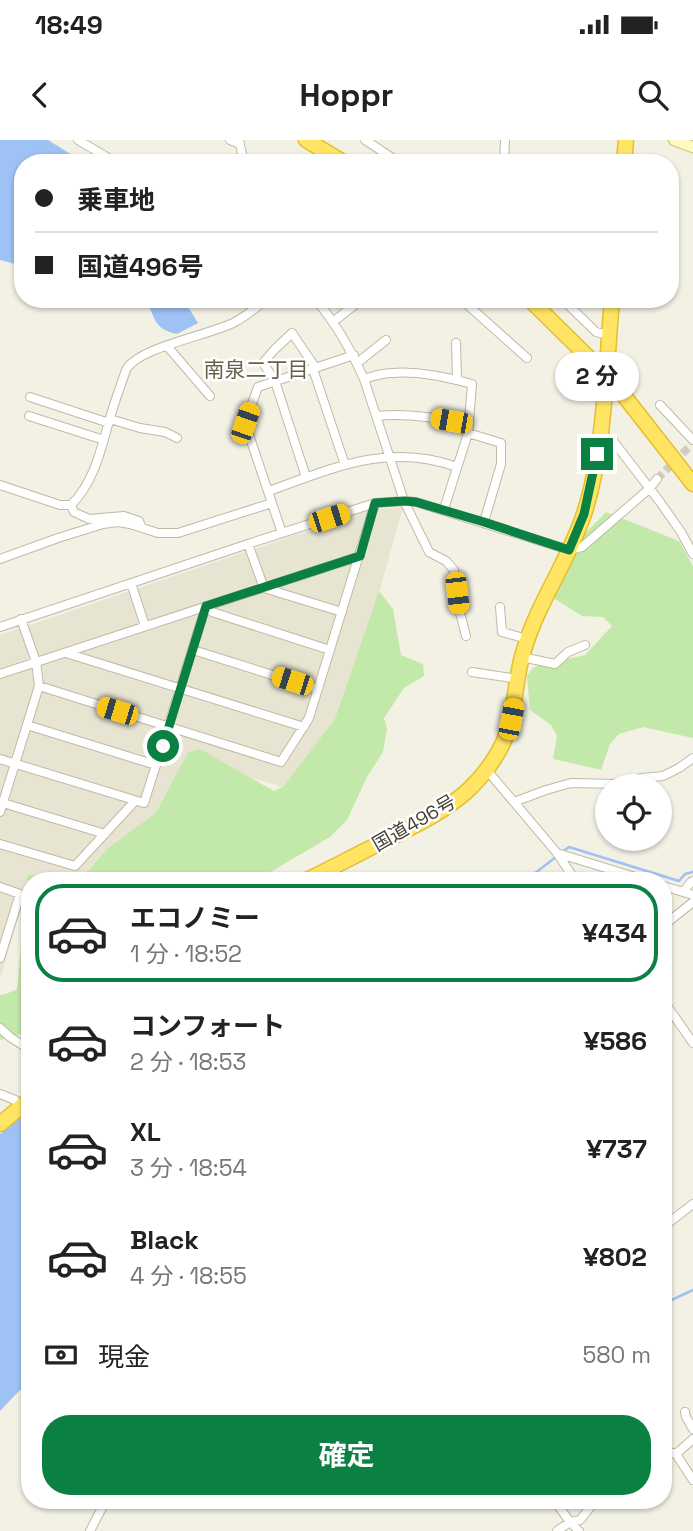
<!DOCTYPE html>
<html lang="ja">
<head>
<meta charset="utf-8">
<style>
	:root { --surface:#fff; --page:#f2f2f2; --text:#222; --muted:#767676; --line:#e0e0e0; --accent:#0b8043 }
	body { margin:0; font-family:"Space Grotesk","Noto Sans JP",sans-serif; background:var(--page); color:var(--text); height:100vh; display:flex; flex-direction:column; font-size:26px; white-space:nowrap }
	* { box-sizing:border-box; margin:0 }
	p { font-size:23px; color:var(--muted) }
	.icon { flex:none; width:38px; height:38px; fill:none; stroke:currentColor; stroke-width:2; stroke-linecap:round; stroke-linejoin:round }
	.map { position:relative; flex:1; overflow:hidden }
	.panel { position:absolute; left:21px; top:732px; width:651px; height:637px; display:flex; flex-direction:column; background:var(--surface); border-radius:28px; box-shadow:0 2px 5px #0004 }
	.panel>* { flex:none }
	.top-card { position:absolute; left:14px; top:14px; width:665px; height:154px; border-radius:28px; box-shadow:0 2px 5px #0004; display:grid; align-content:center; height:154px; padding:0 21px; background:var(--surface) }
	.fabs { position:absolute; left:595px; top:634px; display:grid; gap:14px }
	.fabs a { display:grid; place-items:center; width:77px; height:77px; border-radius:50%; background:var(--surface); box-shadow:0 2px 5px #0004; font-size:35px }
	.end { position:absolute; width:32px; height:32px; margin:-16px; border:9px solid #0b8043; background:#fff; box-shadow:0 0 0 4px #fff }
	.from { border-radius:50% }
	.bubble { position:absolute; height:49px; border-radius:24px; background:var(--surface); box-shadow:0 2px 5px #0004; font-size:23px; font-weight:700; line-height:49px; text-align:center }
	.car { position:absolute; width:21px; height:42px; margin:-21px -10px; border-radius:9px; box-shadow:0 0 5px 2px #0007; background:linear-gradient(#f5c518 24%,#345 0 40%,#f5c518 0 76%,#345 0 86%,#f5c518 0) }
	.top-card b { display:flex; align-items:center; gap:24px; height:66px; font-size:26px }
	.top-card b+b { border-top:2px solid var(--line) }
	.top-card i { width:18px; height:18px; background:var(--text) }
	ul { padding:12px 0 0; list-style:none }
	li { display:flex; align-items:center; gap:21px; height:98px; margin:0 14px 10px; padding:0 7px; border:4px solid transparent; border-radius:28px }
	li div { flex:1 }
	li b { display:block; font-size:26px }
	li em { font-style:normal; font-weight:700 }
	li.on { border-color:var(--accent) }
	li>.icon { width:63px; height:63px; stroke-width:1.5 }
	.pay { display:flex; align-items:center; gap:18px; height:77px; padding:0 21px; font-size:26px }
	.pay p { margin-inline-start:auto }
	.cta { display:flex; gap:14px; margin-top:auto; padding:14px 21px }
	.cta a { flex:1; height:80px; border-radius:28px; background:var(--accent); color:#fff; font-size:28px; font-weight:700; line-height:80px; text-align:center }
	.status { display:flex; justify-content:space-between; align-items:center; height:49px; padding:0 35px; background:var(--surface); direction:ltr }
	.status svg { height:19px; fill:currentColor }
	header { display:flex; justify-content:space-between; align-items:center; height:91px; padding:0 21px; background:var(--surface); font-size:32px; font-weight:700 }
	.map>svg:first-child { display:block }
</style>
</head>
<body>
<div class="status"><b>18:49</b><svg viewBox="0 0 49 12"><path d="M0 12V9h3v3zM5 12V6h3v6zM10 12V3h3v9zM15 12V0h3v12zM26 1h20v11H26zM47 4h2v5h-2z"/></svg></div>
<header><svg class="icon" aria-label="back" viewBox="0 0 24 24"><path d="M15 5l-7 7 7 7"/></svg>Hoppr<svg class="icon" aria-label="search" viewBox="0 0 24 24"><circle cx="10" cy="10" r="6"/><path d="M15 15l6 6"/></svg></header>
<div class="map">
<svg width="693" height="1391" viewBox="0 0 693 1391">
	<rect width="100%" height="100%" fill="#f3f1e4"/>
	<path fill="#e7e4d2" d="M 403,367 L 342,585 L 290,649 L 195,621 L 166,670 L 96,740 L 30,740 L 0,839 L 0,495 L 369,370 Z"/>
	<path fill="#c3e9aa" d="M 606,372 L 679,401 L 693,426 L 693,598 L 643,587 L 619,594 L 610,604 L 601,630 L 553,619 L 557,596 L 551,585 L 530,570 L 527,536 L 534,527 L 585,515 L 612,486 L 603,477 L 582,476 L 552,457 L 581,398 Z
		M 379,451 L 393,469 L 401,515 L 423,524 L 424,536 L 404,548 L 384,578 L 387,589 L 383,612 L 367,637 L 347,680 L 330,697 L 257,740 L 81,740 L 107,709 L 156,673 L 188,612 L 200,609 L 274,651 L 284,646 L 335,579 Z
		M 28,734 L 47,740 L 30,740 L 30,894 L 25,893 L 0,900 L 0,855 L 6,854 L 17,849 Z"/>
	<path fill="#9dc2f3" d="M 0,0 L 48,0 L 85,23 L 23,23 L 23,126 L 0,120 Z
		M 140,159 L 183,159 L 198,183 L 177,194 C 146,188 158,167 140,159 Z
		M 30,969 L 30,1248 L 20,1250 L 0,1271 L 0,994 Z"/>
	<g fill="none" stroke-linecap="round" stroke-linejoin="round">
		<path stroke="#9dc2f3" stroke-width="2.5" d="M 562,712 L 569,707 L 679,741 L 685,734 L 693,732
			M 526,740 L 556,717
			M 663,1164 L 693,1150"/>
		<path stroke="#d0cec1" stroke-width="8" stroke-dasharray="8 4" stroke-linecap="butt" d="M 657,339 L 689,307"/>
		<defs>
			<path id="street" d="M 78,0 L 117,23
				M 230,0 L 240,4
				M 239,0 L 244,23
				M 365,0 L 400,23
				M 504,23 L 505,0
				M 315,159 C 336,183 351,210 364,239 L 404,361 L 429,412 L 446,421 L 454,430 L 459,469 L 466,496
				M 461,159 L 527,218
				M 562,159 L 596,192 L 609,195
				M 333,182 L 362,159
				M 456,203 L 457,240
				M 167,206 L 210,256
				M 357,223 L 386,200
				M 364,239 C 373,236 383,233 392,233 C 419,231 446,237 472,244 L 468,293 L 444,369
				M 30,257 L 109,283
				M 660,265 L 693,300
				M 29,276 L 104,300
				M 376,276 C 408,273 438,277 469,286
				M 110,279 L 140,288 L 165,292 L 177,298
				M 468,293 L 501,303 L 501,324 L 484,382
				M 600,293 L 614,302 L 660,362 L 681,392 L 693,414
				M 306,337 L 275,241 L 263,223 L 274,210 L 292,193 L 313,224 L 313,229 L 345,325
				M 0,345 L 60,365 L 71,365 C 93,344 101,310 109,281 C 114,264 120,247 126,230 C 138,207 211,195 235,182 C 246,176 256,168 266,159
				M 269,351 C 333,328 389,302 457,327
				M 71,365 L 74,372 L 89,379 L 124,376 L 139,381 L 142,388
				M 282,393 L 245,283 L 258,247 L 354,215
				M 248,404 L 264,448
				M 0,419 L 58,398 L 103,384 L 118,382 L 130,384 L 158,393 L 178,393 L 272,363
				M 131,443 L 145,486
				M 264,448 L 342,472
				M 206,466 L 212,472 L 330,510
				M 500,467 L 502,492 L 527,499
				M 0,487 L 248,404 L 375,363 L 404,361 L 416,362 L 569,410 L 582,407 L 649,349 L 657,339
				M 193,510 L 317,549
				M 66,513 L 304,587
				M 522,517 L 555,524 L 568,512 L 585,505
				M 472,532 L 518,539
				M 0,534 L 360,416
				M 39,546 L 281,622 L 309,578 L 375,363
				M 27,585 L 156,625
				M 0,619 L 144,663 L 206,466
				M 486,629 L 557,713 L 575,740
				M 514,662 L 546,650 L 571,643 L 619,644 L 642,638 L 663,636 L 679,628 L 693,618
				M 3,663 L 105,694
				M 0,672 L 39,546 L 36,522 L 21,479
				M 0,704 L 75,726 L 135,661
				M 557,713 L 645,740
				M 663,746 L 693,755
				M 0,747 L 20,754 L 0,818
				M 683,752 L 691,742 L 693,741
				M 663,786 L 693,762
				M 663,860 L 693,903
				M 0,888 L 10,897 L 30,910
				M 0,954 L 15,960 L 20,967
				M 663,1087 L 693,1064
				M 685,1272 L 686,1277 L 693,1289
				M 663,1310 L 676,1314 L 693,1340
				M 676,1314 L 693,1299
				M 554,1360 L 570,1382 L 579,1391
				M 90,1391 L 106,1360
				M 557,1391 L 570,1382 L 580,1380 L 596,1360"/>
			<path id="secondary" d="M 674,0 L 693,7"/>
			<path id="highway" d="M 306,0 L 345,23
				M 624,23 L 626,0
				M 529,159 L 586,215
				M 625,257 L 693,344
				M 307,740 C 336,726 364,711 392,697 C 418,684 443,672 465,653 C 485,635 504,609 510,583 C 516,559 516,533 524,510 C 538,462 568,422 584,374 C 605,310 606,227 612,159
				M 0,984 L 30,959"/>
		</defs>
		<use href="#street" stroke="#bfbaa6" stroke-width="10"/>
		<use href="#secondary" stroke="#d5ce91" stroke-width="13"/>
		<use href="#highway" stroke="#e4bf2d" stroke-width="17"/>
		<use href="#street" stroke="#fff" stroke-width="8"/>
		<use href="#secondary" stroke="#fffac2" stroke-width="10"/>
		<use href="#highway" stroke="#ffe563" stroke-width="14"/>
		<defs>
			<path id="highway-bridge" d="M 586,215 L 625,257"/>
		</defs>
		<use href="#highway-bridge" stroke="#e4bf2d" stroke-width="17" stroke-linecap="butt"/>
		<use href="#highway-bridge" stroke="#ffe563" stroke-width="14"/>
	</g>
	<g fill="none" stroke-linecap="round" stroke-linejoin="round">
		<path stroke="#0b8043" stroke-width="9" d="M 163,606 L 206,466 L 360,416 L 375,363 L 404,361 L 416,362 L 484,382 L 569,410 L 584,374 L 597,314"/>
	</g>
	<g text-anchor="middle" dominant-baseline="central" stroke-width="5" stroke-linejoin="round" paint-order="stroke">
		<g font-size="19" fill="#454134" stroke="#fff">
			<text transform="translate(414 683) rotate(-30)">国道496号</text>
		</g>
		<g font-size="21" fill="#68614a" stroke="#fff">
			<text x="256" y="229">南泉二丁目</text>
		</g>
	</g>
</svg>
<div class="fabs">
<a><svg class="icon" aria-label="locate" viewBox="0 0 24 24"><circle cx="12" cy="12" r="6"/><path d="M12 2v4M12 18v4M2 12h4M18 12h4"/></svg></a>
</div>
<i class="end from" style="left:163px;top:606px"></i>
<i class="end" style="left:597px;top:314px"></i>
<div class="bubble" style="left:555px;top:212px;width:84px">2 分</div>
<i class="car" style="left:451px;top:281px;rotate:280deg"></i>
<i class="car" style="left:245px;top:283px;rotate:19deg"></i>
<i class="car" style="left:329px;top:378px;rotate:72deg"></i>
<i class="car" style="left:457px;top:453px;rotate:173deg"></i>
<i class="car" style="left:292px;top:541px;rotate:288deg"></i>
<i class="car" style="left:117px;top:571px;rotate:287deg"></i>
<i class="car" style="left:511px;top:579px;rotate:11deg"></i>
<div class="top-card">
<b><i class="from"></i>乗車地</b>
<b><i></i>国道496号</b>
</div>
<section class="panel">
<ul>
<li class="on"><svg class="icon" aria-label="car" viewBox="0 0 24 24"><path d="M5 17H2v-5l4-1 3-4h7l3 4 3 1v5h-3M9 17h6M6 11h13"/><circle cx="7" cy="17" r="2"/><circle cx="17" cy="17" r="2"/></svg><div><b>エコノミー</b><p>1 分 · 18:52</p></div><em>¥434</em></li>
<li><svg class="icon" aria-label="car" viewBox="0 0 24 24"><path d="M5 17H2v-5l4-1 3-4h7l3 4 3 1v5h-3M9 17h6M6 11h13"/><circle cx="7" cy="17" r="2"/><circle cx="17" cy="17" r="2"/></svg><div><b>コンフォート</b><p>2 分 · 18:53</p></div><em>¥586</em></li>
<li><svg class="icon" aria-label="car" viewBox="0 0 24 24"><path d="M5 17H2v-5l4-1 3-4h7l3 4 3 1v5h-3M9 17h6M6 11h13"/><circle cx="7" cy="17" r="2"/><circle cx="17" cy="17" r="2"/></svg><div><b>XL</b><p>3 分 · 18:54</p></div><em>¥737</em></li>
<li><svg class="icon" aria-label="car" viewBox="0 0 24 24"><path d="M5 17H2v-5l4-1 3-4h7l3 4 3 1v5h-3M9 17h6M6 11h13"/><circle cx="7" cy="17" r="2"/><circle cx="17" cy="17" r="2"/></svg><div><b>Black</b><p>4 分 · 18:55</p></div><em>¥802</em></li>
</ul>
<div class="pay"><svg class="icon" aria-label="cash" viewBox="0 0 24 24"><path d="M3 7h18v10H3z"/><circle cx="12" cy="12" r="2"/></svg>現金<p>580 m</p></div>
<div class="cta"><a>確定</a></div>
</section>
</div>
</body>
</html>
